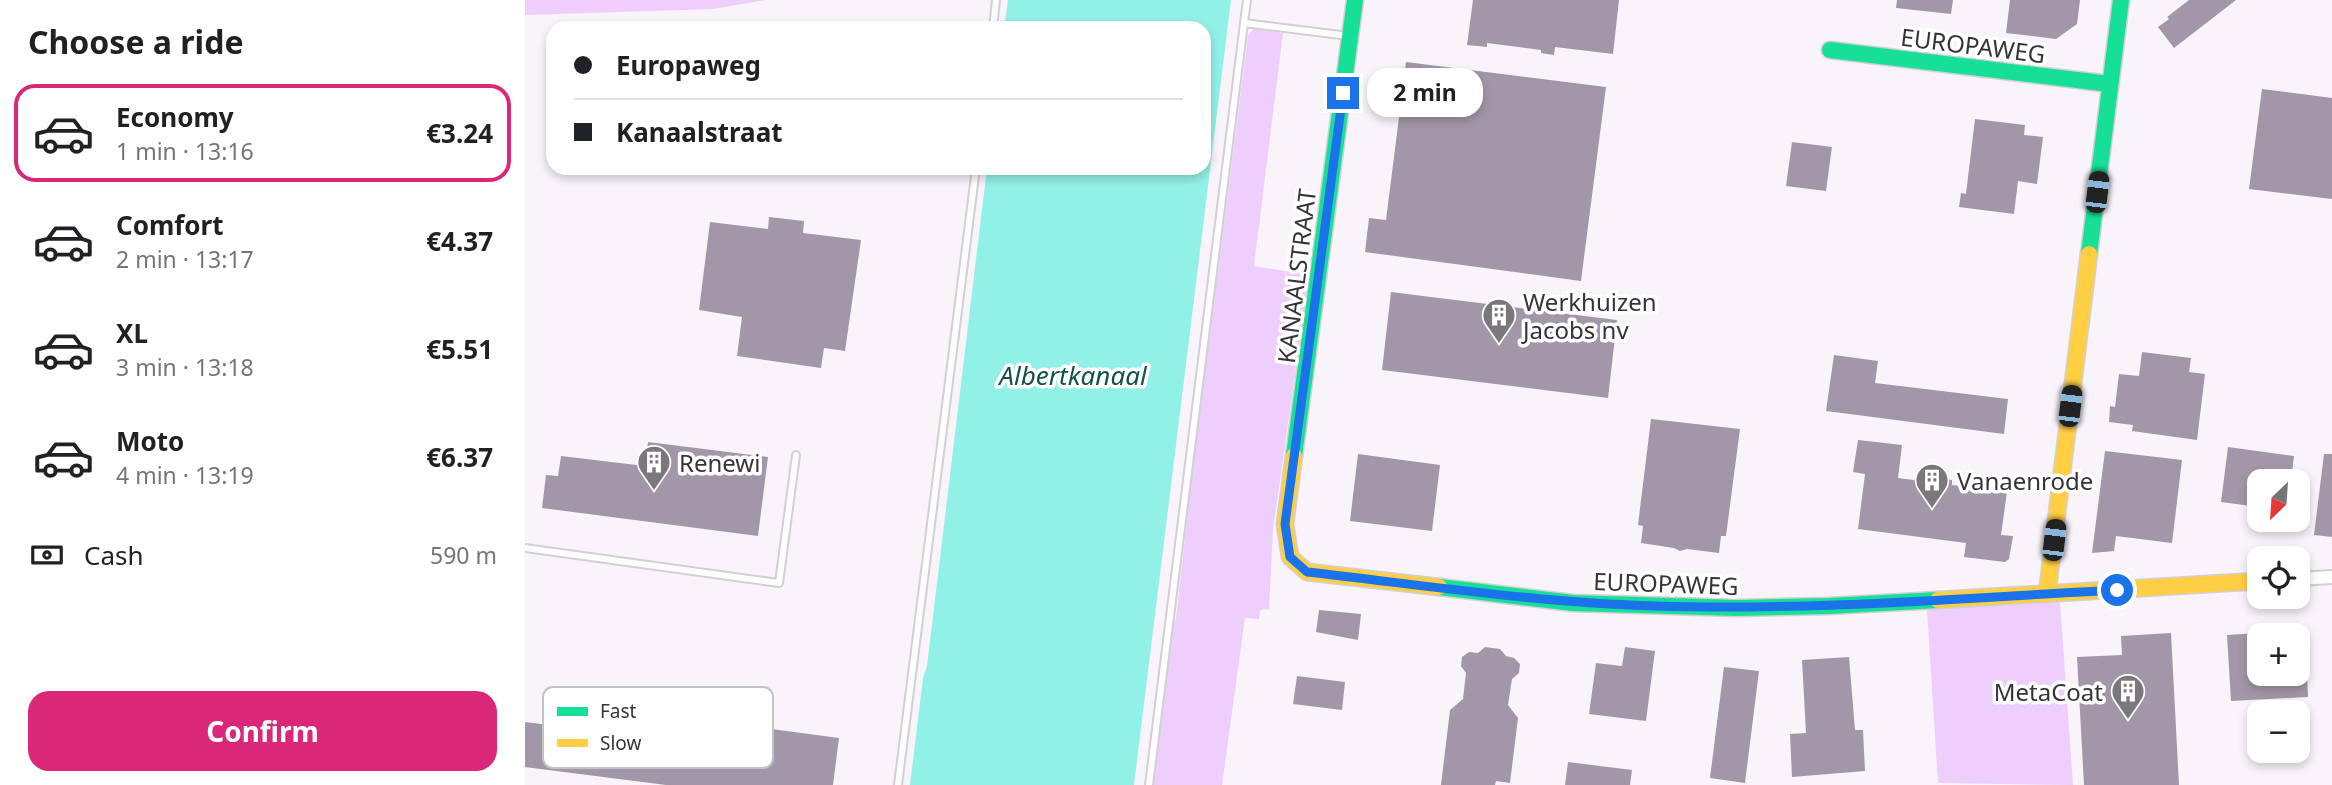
<!DOCTYPE html>
<html lang="en">
<head>
<meta charset="utf-8">
<style>
	:root { --surface:#fff; --page:#f2f2f2; --text:#202124; --muted:#757577; --line:#e0e0e0; --accent:#db2777 }
	body { margin:0; font-family:"Noto Sans",sans-serif; background:var(--page); color:var(--text); height:100vh; display:flex; flex-direction:column; font-size:26px; white-space:nowrap }
	* { box-sizing:border-box; margin:0 }
	p { font-size:23px; color:var(--muted) }
	.icon { flex:none; width:38px; height:38px; fill:none; stroke:currentColor; stroke-width:2; stroke-linecap:round; stroke-linejoin:round }
	.map { position:relative; flex:1; overflow:hidden }
	.panel { display:flex; flex-direction:column; background:var(--surface); width:525px }
	.panel>* { flex:none }
	.guide { position:absolute; left:21px; top:21px; width:665px; height:154px; border-radius:21px; box-shadow:0 4px 10px #0003; display:grid; align-content:center; height:154px; padding:0 28px; background:var(--surface) }
	.needle { width:46px; rotate:205deg }
	.buttons { position:absolute; left:1722px; top:469px; display:grid; gap:14px }
	.buttons a { display:grid; place-items:center; width:63px; height:63px; border-radius:14px; background:var(--surface); box-shadow:0 4px 10px #0003; font-size:35px }
	.end { position:absolute; width:32px; height:32px; margin:-16px; border:9px solid #1a73e8; background:#fff; box-shadow:0 0 0 4px #fff }
	.from { border-radius:50% }
	.bubble { position:absolute; height:49px; border-radius:21px; background:var(--surface); box-shadow:0 4px 10px #0003; font-size:23px; font-weight:700; line-height:49px; text-align:center }
	.car { position:absolute; width:21px; height:42px; margin:-21px -10px; border-radius:9px; box-shadow:0 0 5px 2px #0007; background:linear-gradient(#222 24%,#8ab4d8 0 40%,#222 0 76%,#8ab4d8 0 86%,#222 0) }
	.guide b { display:flex; align-items:center; gap:24px; height:66px; font-size:26px }
	.guide b+b { border-top:2px solid var(--line) }
	.guide i { width:18px; height:18px; background:var(--text) }
	ul { padding:0; list-style:none }
	li { display:flex; align-items:center; gap:21px; height:98px; margin:0 14px 10px; padding:0 14px; border:4px solid transparent; border-radius:21px }
	li div { flex:1 }
	li b { display:block; font-size:26px }
	li em { font-style:normal; font-weight:700 }
	li.current { border-color:var(--accent) }
	li>.icon { width:63px; height:63px; stroke-width:1.5 }
	h2 { padding:0 28px; font-size:32px; line-height:84px }
	.pay { display:flex; align-items:center; gap:18px; height:77px; padding:0 28px; font-size:26px }
	.pay p { margin-inline-start:auto }
	.cta { display:flex; gap:14px; margin-top:auto; padding:14px 28px }
	.cta a { flex:1; height:80px; border-radius:21px; background:var(--accent); color:#fff; font-size:28px; font-weight:700; line-height:80px; text-align:center }
	main { display:flex; flex:1; min-height:0 }
	.map>svg:first-child { display:block }
</style>
</head>
<body>
<main>
<section class="panel">
<h2>Choose a ride</h2>
<ul>
<li class="current"><svg class="icon" aria-label="car" viewBox="0 0 24 24"><path d="M5 17H2v-5l4-1 3-4h7l3 4 3 1v5h-3M9 17h6M6 11h13"/><circle cx="7" cy="17" r="2"/><circle cx="17" cy="17" r="2"/></svg><div><b>Economy</b><p>1 min · 13:16</p></div><em>€3.24</em></li>
<li><svg class="icon" aria-label="car" viewBox="0 0 24 24"><path d="M5 17H2v-5l4-1 3-4h7l3 4 3 1v5h-3M9 17h6M6 11h13"/><circle cx="7" cy="17" r="2"/><circle cx="17" cy="17" r="2"/></svg><div><b>Comfort</b><p>2 min · 13:17</p></div><em>€4.37</em></li>
<li><svg class="icon" aria-label="car" viewBox="0 0 24 24"><path d="M5 17H2v-5l4-1 3-4h7l3 4 3 1v5h-3M9 17h6M6 11h13"/><circle cx="7" cy="17" r="2"/><circle cx="17" cy="17" r="2"/></svg><div><b>XL</b><p>3 min · 13:18</p></div><em>€5.51</em></li>
<li><svg class="icon" aria-label="car" viewBox="0 0 24 24"><path d="M5 17H2v-5l4-1 3-4h7l3 4 3 1v5h-3M9 17h6M6 11h13"/><circle cx="7" cy="17" r="2"/><circle cx="17" cy="17" r="2"/></svg><div><b>Moto</b><p>4 min · 13:19</p></div><em>€6.37</em></li>
</ul>
<div class="pay"><svg class="icon" aria-label="cash" viewBox="0 0 24 24"><path d="M3 7h18v10H3z"/><circle cx="12" cy="12" r="2"/></svg>Cash<p>590 m</p></div>
<div class="cta"><a>Confirm</a></div>
</section>
<div class="map">
<svg width="1807" height="785" viewBox="0 0 1807 785">
	<rect width="100%" height="100%" fill="#f8f4fa"/>
	<path fill="#edcefc" d="M 0,0 L 240,0 L 188,9 L 0,15 Z
		M 729,28 L 758,33 L 729,266 L 784,275 L 748,530 L 744,609 L 735,610 L 734,619 L 720,618 L 697,785 L 628,785 L 647,626 L 651,619 L 666,483 L 723,36 Z
		M 1535,602 L 1548,785 L 1413,783 L 1402,609 Z"/>
	<path fill="#92f1e7" d="M 483,0 L 706,0 L 609,785 L 385,785 L 398,678 L 402,666 L 462,168 L 679,168 L 679,28 L 479,28 Z"/>
	<path fill="#a297a8" d="M 948,0 L 1094,0 L 1088,54 L 1030,47 L 1029,55 L 1016,53 L 1016,50 L 962,43 L 962,47 L 942,45 Z
		M 1372,0 L 1428,0 L 1426,14 L 1371,8 Z
		M 1485,0 L 1555,0 L 1552,24 L 1531,39 L 1481,33 Z
		M 1664,0 L 1711,0 L 1649,48 L 1633,27 L 1644,19 L 1642,17 Z
		M 881,62 L 1081,87 L 1056,281 L 840,252 L 844,218 L 861,220 Z
		M 1737,89 L 1807,98 L 1807,199 L 1724,189 Z
		M 1450,119 L 1500,125 L 1499,135 L 1518,137 L 1512,184 L 1493,181 L 1489,214 L 1434,207 L 1436,193 L 1441,194 Z
		M 1267,142 L 1307,147 L 1301,191 L 1261,186 Z
		M 244,217 L 279,221 L 278,233 L 336,240 L 320,351 L 299,348 L 296,368 L 212,356 L 217,317 L 174,310 L 185,222 L 243,229 Z
		M 866,292 L 1092,320 L 1083,398 L 857,370 Z
		M 1617,352 L 1666,358 L 1664,372 L 1680,374 L 1672,440 L 1607,431 L 1608,425 L 1584,422 L 1585,406 L 1590,407 L 1594,374 L 1614,376 Z
		M 1309,355 L 1353,361 L 1350,383 L 1483,399 L 1479,434 L 1301,411 Z
		M 1126,419 L 1215,429 L 1201,536 L 1196,536 L 1194,553 L 1162,549 L 1155,551 L 1149,548 L 1116,543 L 1118,526 L 1113,525 Z
		M 1333,440 L 1377,445 L 1373,478 L 1404,482 L 1405,477 L 1427,480 L 1427,485 L 1482,492 L 1476,535 L 1488,536 L 1484,559 L 1480,562 L 1439,557 L 1441,543 L 1333,529 L 1340,474 L 1328,472 Z
		M 123,442 L 243,457 L 233,536 L 17,508 L 21,475 L 33,476 L 36,456 L 120,466 Z
		M 1703,447 L 1769,456 L 1766,481 L 1734,481 L 1734,507 L 1696,502 Z
		M 1580,451 L 1657,460 L 1647,543 L 1591,536 L 1589,551 L 1567,553 Z
		M 833,454 L 915,465 L 907,531 L 825,521 Z
		M 1799,454 L 1807,454 L 1807,537 L 1789,535 Z
		M 794,610 L 836,614 L 833,640 L 791,632 Z
		M 1646,633 L 1654,785 L 1559,785 L 1552,657 L 1597,655 L 1596,636 Z
		M 1734,633 L 1734,674 L 1782,674 L 1783,697 L 1706,701 L 1702,635 Z
		M 960,647 L 975,649 L 981,656 L 989,658 L 995,664 L 994,673 L 987,679 L 983,705 L 993,718 L 985,783 L 971,781 L 970,785 L 916,785 L 925,710 L 938,699 L 941,673 L 936,666 L 937,657 L 944,652 L 953,653 Z
		M 1100,647 L 1130,651 L 1121,721 L 1064,714 L 1071,663 L 1097,666 Z
		M 1324,657 L 1330,730 L 1338,730 L 1340,771 L 1267,777 L 1265,734 L 1281,733 L 1277,660 Z
		M 1199,667 L 1234,671 L 1220,783 L 1185,778 Z
		M 772,676 L 820,682 L 817,710 L 768,704 Z
		M 0,722 L 209,748 L 211,735 L 222,737 L 223,726 L 314,738 L 308,785 L 141,785 L 0,767 Z
		M 1043,762 L 1107,770 L 1105,785 L 1040,785 Z"/>
	<g fill="none" stroke-linecap="round" stroke-linejoin="round">
		<defs>
			<path id="lane" d="M 719,23 L 722,0
				M 468,28 L 471,0
				M 0,548 L 254,583 L 271,455
				M 373,785 L 451,168
				M 624,785 L 719,23 L 824,36"/>
			<path id="street" d="M 1773,579 L 1807,577"/>
			<path id="fast" d="M 1305,50 L 1585,84
				M 1564,254 L 1596,0
				M 769,456 L 830,0
				M 914,587 L 1048,603 L 1212,608 L 1304,606 L 1413,600"/>
			<path id="slow" d="M 769,456 L 760,524 L 765,557 L 782,572 L 914,587
				M 1522,594 L 1564,254
				M 1413,600 L 1734,581"/>
		</defs>
		<use href="#lane" stroke="#d3cfd5" stroke-width="10"/>
		<use href="#street" stroke="#d3cfd5" stroke-width="16"/>
		<use href="#fast" stroke="#d3cfd5" stroke-width="19"/>
		<use href="#slow" stroke="#d3cfd5" stroke-width="19"/>
		<use href="#lane" stroke="#fefdfe" stroke-width="6"/>
		<use href="#street" stroke="#fefdfe" stroke-width="12"/>
		<use href="#fast" stroke="#16e098" stroke-width="16"/>
		<use href="#slow" stroke="#ffcf43" stroke-width="16"/>
	</g>
	<g fill="none" stroke-linecap="round" stroke-linejoin="round">
		<path stroke="#1a73e8" stroke-width="9" d="M 818,93 L 760,524 L 765,557 L 782,572 C 898,585 1014,603 1130,606 C 1284,611 1438,598 1592,590"/>
	</g>
	<defs>
		<symbol id="building-pin" viewBox="-11 -11 22 30"><path d="M0 17L-7.5 6A9.5 9.5 0 1 1 7.5 6Z" fill="#7b777d" stroke="#fff"/><path d="M-4-6H4V6H1V3H-1V6H-4ZM-2.5-4.3h1.7v1.8h-1.7ZM.8-4.3h1.7v1.8H.8ZM-2.5-1h1.7V.8h-1.7ZM.8-1h1.7V.8H.8Z" fill="#fff"/></symbol>
	</defs>
	<g fill-rule="evenodd">
		<use href="#building-pin" x="955" y="296" width="38" height="52"/>
		<use href="#building-pin" x="110" y="443" width="38" height="52"/>
		<use href="#building-pin" x="1388" y="461" width="38" height="52"/>
		<use href="#building-pin" x="1584" y="672" width="38" height="52"/>
	</g>
	<g text-anchor="middle" dominant-baseline="central" stroke-width="7" stroke-linejoin="round" paint-order="stroke">
		<g font-size="24" fill="#373339" stroke="#fff">
			<text transform="translate(1448 45) rotate(7)">EUROPAWEG</text>
			<text transform="translate(771 276) rotate(-83)">KANAALSTRAAT</text>
			<text transform="translate(1141 583) rotate(2)">EUROPAWEG</text>
		</g>
		<g font-size="24" fill="#373339" stroke="#fff" text-anchor="start">
			<text x="998" y="301">Werkhuizen<tspan x="998" dy="28">Jacobs nv</tspan></text>
			<text x="154" y="462">Renewi</text>
			<text x="1432" y="480">Vanaenrode</text>
			<text x="1578" y="691" text-anchor="end">MetaCoat</text>
		</g>
		<g font-size="26" font-style="italic" fill="#15514a" stroke="#fff">
			<text x="548" y="375">Albertkanaal</text>
		</g>
	</g>
	<rect x="18" y="687" width="230" height="81" rx="10" fill="#fff" stroke="#c3c2c4" stroke-width="2"/>
	<rect x="32" y="707" width="31" height="9" fill="#16e098"/>
	<rect x="32" y="739" width="31" height="8" fill="#ffcf43"/>
	<g font-size="19" fill="#373339">
		<text x="75" y="718">Fast</text>
		<text x="75" y="750">Slow</text>
	</g>
</svg>
<div class="buttons">
<a><svg class="needle" viewBox="-14 -14 28 28"><path d="M0-13l5 13h-10z" fill="#e53935"/><path d="M0 13l5-13h-10z" fill="#757577"/></svg></a>
<a><svg class="icon" aria-label="locate" viewBox="0 0 24 24"><circle cx="12" cy="12" r="6"/><path d="M12 2v4M12 18v4M2 12h4M18 12h4"/></svg></a>
<a>+</a>
<a>−</a>
</div>
<i class="end from" style="left:1592px;top:590px"></i>
<i class="end" style="left:818px;top:93px"></i>
<div class="bubble" style="left:842px;top:68px;width:116px">2 min</div>
<i class="car" style="left:1572px;top:192px;rotate:7deg"></i>
<i class="car" style="left:1545px;top:406px;rotate:7deg"></i>
<i class="car" style="left:1529px;top:540px;rotate:7deg"></i>
<div class="guide">
<b><i class="from"></i>Europaweg</b>
<b><i></i>Kanaalstraat</b>
</div>
</div>
</main>
</body>
</html>
